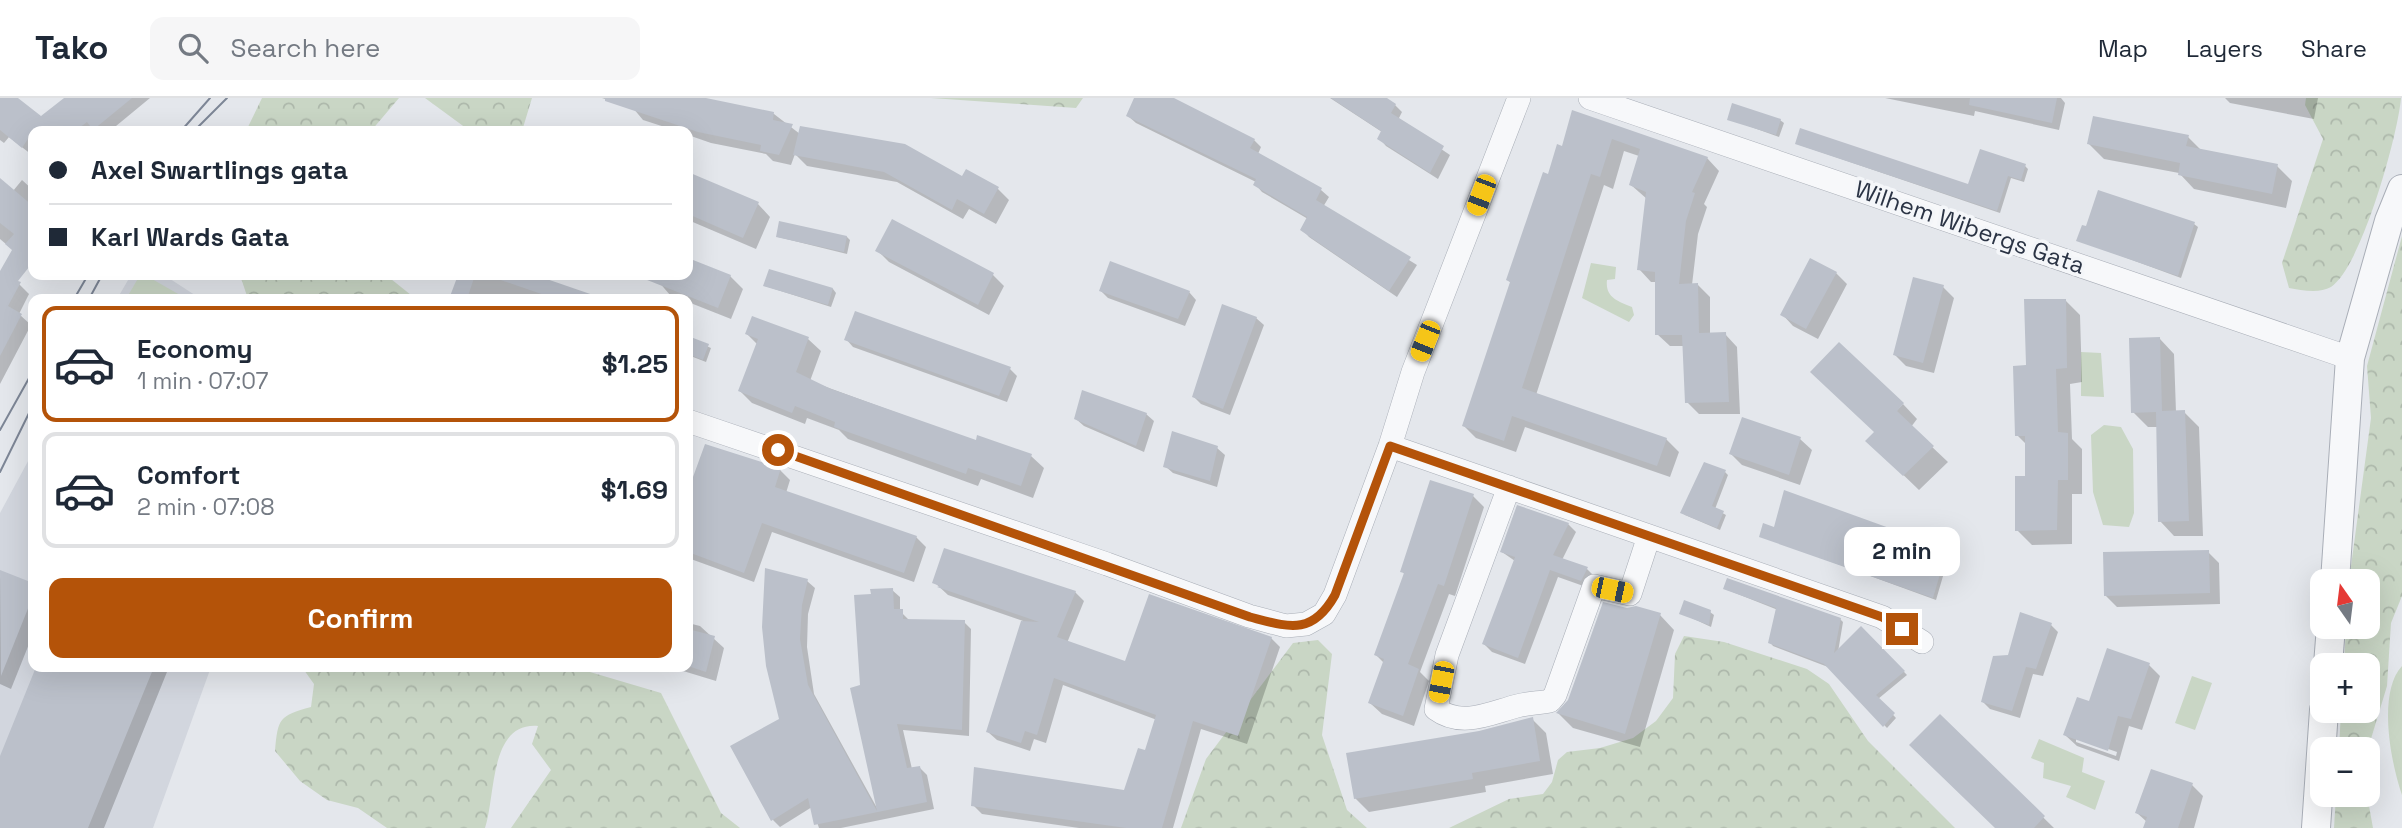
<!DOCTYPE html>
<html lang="en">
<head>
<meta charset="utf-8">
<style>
	:root { --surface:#fff; --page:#f6f6f7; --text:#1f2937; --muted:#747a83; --line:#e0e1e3; --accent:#b45309 }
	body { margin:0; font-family:"Space Grotesk",sans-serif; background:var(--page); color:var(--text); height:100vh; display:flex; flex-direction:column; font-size:26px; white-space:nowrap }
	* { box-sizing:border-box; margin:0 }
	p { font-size:23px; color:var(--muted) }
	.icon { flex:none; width:38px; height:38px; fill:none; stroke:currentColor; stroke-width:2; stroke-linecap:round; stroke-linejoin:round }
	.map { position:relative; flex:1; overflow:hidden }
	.sheet { position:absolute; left:28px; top:196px; width:665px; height:378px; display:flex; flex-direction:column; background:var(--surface); border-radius:14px; box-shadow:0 7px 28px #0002 }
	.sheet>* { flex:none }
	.guide { position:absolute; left:28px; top:28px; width:665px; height:154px; border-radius:14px; box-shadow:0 7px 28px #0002; display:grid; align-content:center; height:154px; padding:0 21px; background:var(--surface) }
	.needle { width:46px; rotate:346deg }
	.fabs { position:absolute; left:2310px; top:471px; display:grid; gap:14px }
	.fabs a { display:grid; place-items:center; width:70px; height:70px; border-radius:14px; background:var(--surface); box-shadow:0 7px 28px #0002; font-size:35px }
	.end { position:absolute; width:32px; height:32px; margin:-16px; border:9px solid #b45309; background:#fff; box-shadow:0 0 0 4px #fff }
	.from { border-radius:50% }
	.bubble { position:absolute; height:49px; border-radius:14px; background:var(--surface); box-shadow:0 7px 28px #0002; font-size:23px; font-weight:700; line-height:49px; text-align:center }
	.car { position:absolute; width:21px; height:42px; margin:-21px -10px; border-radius:9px; box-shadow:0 0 5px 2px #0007; background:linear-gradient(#f5c518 24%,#345 0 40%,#f5c518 0 76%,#345 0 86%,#f5c518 0) }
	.guide b { display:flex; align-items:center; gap:24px; height:66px; font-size:26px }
	.guide b+b { border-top:2px solid var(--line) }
	.guide i { width:18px; height:18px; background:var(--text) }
	ul { padding:12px 0 0; list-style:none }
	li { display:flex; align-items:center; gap:21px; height:116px; margin:0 14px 10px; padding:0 7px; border:4px solid var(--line); border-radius:14px }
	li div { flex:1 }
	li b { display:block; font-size:26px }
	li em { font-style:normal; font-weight:700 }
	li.on { border-color:var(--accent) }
	li>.icon { width:63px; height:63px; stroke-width:1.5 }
	.button { display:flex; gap:14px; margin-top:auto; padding:14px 21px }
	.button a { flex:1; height:80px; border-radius:14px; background:var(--accent); color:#fff; font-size:28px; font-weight:700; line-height:80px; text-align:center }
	header { display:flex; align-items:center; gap:42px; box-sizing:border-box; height:98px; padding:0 35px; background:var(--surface); border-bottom:2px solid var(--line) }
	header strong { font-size:33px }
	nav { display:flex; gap:38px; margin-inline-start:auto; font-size:24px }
	.search { width:490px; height:63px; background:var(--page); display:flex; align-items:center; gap:18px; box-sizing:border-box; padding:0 24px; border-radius:14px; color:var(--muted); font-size:26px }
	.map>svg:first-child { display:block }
</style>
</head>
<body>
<header>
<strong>Tako</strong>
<div class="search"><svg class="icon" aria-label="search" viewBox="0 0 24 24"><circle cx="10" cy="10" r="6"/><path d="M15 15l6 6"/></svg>Search here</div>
<nav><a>Map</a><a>Layers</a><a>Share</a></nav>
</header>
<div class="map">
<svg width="2402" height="730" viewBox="0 0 2402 730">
	<defs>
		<pattern id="forest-crowns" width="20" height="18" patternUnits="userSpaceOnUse" patternTransform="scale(1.75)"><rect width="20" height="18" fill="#c9d6c5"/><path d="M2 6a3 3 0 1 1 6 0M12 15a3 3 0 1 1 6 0" fill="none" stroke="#adb8ab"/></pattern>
	</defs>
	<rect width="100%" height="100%" fill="#e4e7ec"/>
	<path fill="#d2d6de" d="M 131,177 L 164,177 L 201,201 L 117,201 Z
		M 33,354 L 33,569 L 211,569 L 153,730 L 0,730 L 0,415 Z"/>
	<path fill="#c9d6c5" d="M 1591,165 L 1616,169 L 1615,181 L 1607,182 C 1605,199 1617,203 1632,209 L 1634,217 L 1629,224 L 1582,200 Z
		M 140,177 L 145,177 L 187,201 L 126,201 Z
		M 2081,254 L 2101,255 L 2104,299 L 2081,298 Z
		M 2104,327 L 2121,329 L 2133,351 L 2134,415 L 2129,429 L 2103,427 L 2093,394 L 2091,337 Z
		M 2402,568 L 2402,697 C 2391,665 2377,595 2402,568 Z
		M 2192,578 L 2212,585 L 2195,632 L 2175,625 Z
		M 2039,641 L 2084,660 L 2082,674 L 2105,683 L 2095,712 L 2066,699 L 2071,688 L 2043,680 L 2044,665 L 2031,660 Z"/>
	<path fill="url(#forest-crowns)" d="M 262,0 L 399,0 L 371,33 L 246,33 Z
		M 425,0 L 532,0 L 522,33 L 470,33 Z
		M 931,0 L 1083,0 L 1076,10 Z
		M 2306,0 L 2401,0 C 2398,37 2362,168 2331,189 C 2319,196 2301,192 2289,190 L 2282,165 L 2323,41 L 2305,7 Z
		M 2402,138 L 2402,498 L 2391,525 L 2387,588 L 2370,644 L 2368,660 L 2368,651 L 2339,651 L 2341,613 L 2368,612 L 2368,567 L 2344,567 L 2346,529 L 2368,528 L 2368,483 L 2349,483 L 2371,320 L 2367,268 Z
		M 240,177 L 386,177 L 416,201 L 248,201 Z
		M 1684,538 L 1724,544 L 1807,571 L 1829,586 L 1868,643 L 1955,730 L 1449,730 L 1509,701 L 1543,696 L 1552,684 L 1558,662 L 1567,654 L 1600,650 L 1633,640 L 1656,623 L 1673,600 L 1675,556 Z
		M 1318,542 L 1332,556 L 1322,637 L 1347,712 L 1367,730 L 1181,730 L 1206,661 L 1293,545 Z
		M 295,569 L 573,569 L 661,595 L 721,715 L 740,730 L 511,730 L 551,672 L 532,646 L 538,628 C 489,624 496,697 485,730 L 387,730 L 358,710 L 327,702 L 300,683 L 275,653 C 278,620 279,618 311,609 L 314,586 L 304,572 Z
		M 2336,697 L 2367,697 L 2373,730 L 2334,730 Z"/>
	<path fill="#0003" fill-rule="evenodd" d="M 0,0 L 16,0 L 41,20 L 67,0 L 150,0 L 110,33 L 33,33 L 32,57 L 9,39 L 4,45 L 0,42 Z
		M 602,0 L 697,0 L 774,16 L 800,36 L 998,91 L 1009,102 L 996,126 L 969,111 L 963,121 L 897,84 L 807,68 L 795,56 L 791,67 L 773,63 L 766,56 L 711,45 L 688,37 L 688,33 L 677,33 L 643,22 L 633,10 Z
		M 1136,0 L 1170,0 L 1254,42 L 1261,49 L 1258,56 L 1321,92 L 1329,99 L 1323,109 L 1417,167 L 1397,199 L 1309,139 L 1302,131 L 1308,121 L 1262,94 L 1255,86 L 1256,84 L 1136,25 L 1128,18 Z
		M 1330,0 L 1384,0 L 1395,7 L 1402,14 L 1398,22 L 1450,57 L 1438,81 L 1386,48 L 1379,40 L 1382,34 Z
		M 1885,0 L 2061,0 L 2065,5 L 2059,32 L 1975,13 L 1974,18 Z
		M 2225,0 L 2318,0 L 2314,21 L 2230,5 Z
		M 1573,15 L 1707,60 L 1719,73 L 1704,106 L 1707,109 L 1698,136 L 1692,187 L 1698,187 L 1710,199 L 1710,236 L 1725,236 L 1737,249 L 1740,316 L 1699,316 L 1687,304 L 1684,248 L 1670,248 L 1657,236 L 1657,184 L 1651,184 L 1639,171 L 1647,101 L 1631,87 L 1639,58 L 1624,53 L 1613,91 L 1604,87 L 1536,297 L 1666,341 L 1679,354 L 1670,379 L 1525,329 L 1516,354 L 1476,340 L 1464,328 L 1512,186 L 1508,182 L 1563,50 Z
		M 1729,21 L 1780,22 L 1784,25 L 1779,39 Z
		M 2188,39 L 2202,53 L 2277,68 L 2292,83 L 2286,110 L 2194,91 L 2179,75 L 2104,61 L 2089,46 Z
		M 1797,46 L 1969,88 L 2025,68 L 2028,71 L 2024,84 L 2011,80 L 2000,115 Z
		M 688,75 L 758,106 L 770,119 L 756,151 L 688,122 Z
		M 22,82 L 33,92 L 33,169 L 0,141 L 0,83 L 13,93 Z
		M 893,124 L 993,177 L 1004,188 L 989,217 L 889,164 L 878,153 Z
		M 2194,126 L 2198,129 L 2181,180 L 2078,142 Z
		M 778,139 L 847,139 L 850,142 L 847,156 Z
		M 688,162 L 730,178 L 743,191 L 731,221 L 688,204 L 688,201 L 670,197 L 658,183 L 641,177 L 688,177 Z
		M 1836,175 L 1847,186 L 1818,241 L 1793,228 L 1782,216 Z
		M 0,176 L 19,186 L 29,196 L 19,216 L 31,227 L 0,286 Z
		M 459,177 L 530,177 L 594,201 L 451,201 Z
		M 765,188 L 833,191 L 836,195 L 831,209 Z
		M 1943,189 L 1954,200 L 1934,275 L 1906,268 L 1895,257 Z
		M 1101,193 L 1189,194 L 1196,202 L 1185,228 L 1108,200 Z
		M 2066,203 L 2080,217 L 2082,284 L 2070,286 L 2072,341 L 2082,351 L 2082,396 L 2072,396 L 2072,446 L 2032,447 L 2017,432 L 2027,379 L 2027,347 L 2017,337 L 2027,269 Z
		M 1256,220 L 1264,227 L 1230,317 L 1201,306 L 1194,299 Z
		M 747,236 L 808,241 L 821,253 L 810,283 L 977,344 L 1031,358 L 1044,370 L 1033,400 L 981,381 L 978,388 L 848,341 L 839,332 L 807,320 L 805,326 L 752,305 L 740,293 L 758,247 Z
		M 688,240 L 711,250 L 706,264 L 688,257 Z
		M 846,241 L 1010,271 L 1017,278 L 1007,304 L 853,249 Z
		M 2160,241 L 2174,256 L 2176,314 L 2184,314 L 2199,329 L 2203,438 L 2174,438 L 2160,423 L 2158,329 L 2148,329 L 2133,314 Z
		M 1903,306 L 1917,321 L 1911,329 L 1948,364 L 1919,392 L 1868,343 Z
		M 1146,316 L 1154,323 L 1144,354 L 1084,328 L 1076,321 Z
		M 1800,341 L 1812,352 L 1800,387 L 1742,367 L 1731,356 Z
		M 1217,350 L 1225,357 L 1217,389 L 1173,375 L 1165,368 Z
		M 780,372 L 790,382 L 786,395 L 916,439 L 926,449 L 914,484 L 772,434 L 754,484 L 688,460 L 688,379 L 694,381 Z
		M 1725,374 L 1728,377 L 1715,411 L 1726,417 L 1720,432 L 1685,417 L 1682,414 Z
		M 1473,398 L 1484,409 L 1455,498 L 1449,496 L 1420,574 L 1429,583 L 1414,628 L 1382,616 L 1370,605 L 1384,565 L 1376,557 L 1405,477 L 1402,473 Z
		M 1568,426 L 1576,434 L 1562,462 L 1587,471 L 1595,479 L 1589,490 L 1558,479 L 1525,566 L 1492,554 L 1484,546 L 1515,463 L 1502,454 Z
		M 1775,431 L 1952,455 L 1955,458 L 1951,469 L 1946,468 L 1936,502 L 1761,438 Z
		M 2208,454 L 2219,465 L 2220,506 L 2117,509 L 2105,497 Z
		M 3,475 L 33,487 L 33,536 L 11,591 L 0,586 L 0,481 Z
		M 807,483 L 815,490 L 808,516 L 807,549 L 814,596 L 877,710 L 861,589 L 872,498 L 892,492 L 900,499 L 900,513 L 910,523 L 964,524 L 971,531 L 969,638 L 903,632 L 912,671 L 919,669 L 927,677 L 934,711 L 841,730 L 819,730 L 812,709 L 780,729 L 773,722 L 781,622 L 768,567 Z
		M 934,484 L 1075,494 L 1084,503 L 1067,545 L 1126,565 L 1271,540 L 1280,549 L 1247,646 L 1201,631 L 1173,730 L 1079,730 L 982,716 L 973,707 L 1125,693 L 1147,654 L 1157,622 L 1063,587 L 1046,645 L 1034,641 L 1030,653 L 997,642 L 988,634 L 1023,523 L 948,497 Z
		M 1725,491 L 1840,521 L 1843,524 L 1838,554 L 1861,530 L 1907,577 L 1878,601 L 1896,620 L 1887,630 L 1828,569 L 1773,548 L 1770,544 L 1778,512 Z
		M 1710,514 L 1714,517 L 1711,529 L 1681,515 Z
		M 1660,517 L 1674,532 L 1640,649 L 1573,630 L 1558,615 Z
		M 688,525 L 700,528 L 724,550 L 716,583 L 670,569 L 688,569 Z
		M 2051,527 L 2058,534 L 2043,578 L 2033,576 L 2020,620 L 1990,611 L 1983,604 L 2009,559 Z
		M 2149,567 L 2160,578 L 2142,632 L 2129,628 L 2119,663 L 2077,648 L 2065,637 L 2090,605 ZM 2076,640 L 2117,654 L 2116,658 L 2076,644 Z
		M 38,569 L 169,569 L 104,730 L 0,730 L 0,662 Z
		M 1940,618 L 2054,730 L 1997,730 Z
		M 1532,621 L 1546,635 L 1553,676 L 1485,688 L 1486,694 L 1369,714 L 1355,700 L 1479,635 Z
		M 2192,687 L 2203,698 L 2194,730 L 2145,730 L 2147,724 L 2137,715 Z"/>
	<path fill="#bbc0ca" d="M 0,0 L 18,0 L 41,18 L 64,0 L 132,0 L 93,32 L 87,24 L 75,33 L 33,33 L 22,50 L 0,32 Z
		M 605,0 L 706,0 L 774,14 L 773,22 L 793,26 L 779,57 L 760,53 L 761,47 L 698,34 L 605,3 Z
		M 1134,0 L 1174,0 L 1255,41 L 1250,50 L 1322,90 L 1316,102 L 1411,159 L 1389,193 L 1300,132 L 1307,119 L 1253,87 L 1256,81 L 1126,18 Z
		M 1331,0 L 1387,0 L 1396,6 L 1391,15 L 1444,48 L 1430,75 L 1377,41 L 1381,33 Z
		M 1970,0 L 2057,0 L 2052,25 L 1969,7 Z
		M 1732,5 L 1781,21 L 1776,37 L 1727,22 Z
		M 1572,12 L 1708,59 L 1692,94 L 1695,95 L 1686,123 L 1679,186 L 1698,185 L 1699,235 L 1726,234 L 1729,304 L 1685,305 L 1682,237 L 1655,237 L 1655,174 L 1637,172 L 1646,94 L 1629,87 L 1640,51 L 1612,41 L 1600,79 L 1591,76 L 1522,290 L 1667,340 L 1657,368 L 1512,318 L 1504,343 L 1462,328 L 1510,184 L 1506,182 L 1543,74 L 1548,76 L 1557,46 L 1562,48 Z
		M 2093,18 L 2189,37 L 2186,48 L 2278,66 L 2272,96 L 2178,77 L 2180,65 L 2087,46 Z
		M 800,28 L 905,46 L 962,78 L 966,71 L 999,89 L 984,116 L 957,101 L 952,112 L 884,74 L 793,57 Z
		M 1800,30 L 1968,86 L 1980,51 L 2026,66 L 2021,82 L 2008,78 L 1997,113 L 1795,46 Z
		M 688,74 L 759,104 L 743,140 L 688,116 Z
		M 0,80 L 33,108 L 33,164 L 18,183 L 21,184 L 8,208 L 22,216 L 0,258 L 0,173 L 12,152 L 5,146 L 14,136 L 0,125 Z
		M 2098,92 L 2195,124 L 2178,178 L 2076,143 L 2082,127 L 2086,128 Z
		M 892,121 L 994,175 L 978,207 L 875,153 Z
		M 779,123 L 847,138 L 844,154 L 776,139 Z
		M 688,160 L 731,177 L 718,210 L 637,178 L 688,177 Z
		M 1810,160 L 1837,174 L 1806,231 L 1780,217 Z
		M 1110,163 L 1190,193 L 1178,221 L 1099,193 Z
		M 769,171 L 833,190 L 828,207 L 763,188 Z
		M 458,177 L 475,177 L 467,201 L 449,201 Z
		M 493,177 L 535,177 L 599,199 L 599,201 L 556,201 L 492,179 Z
		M 1913,179 L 1944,187 L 1923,265 L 1893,257 Z
		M 2024,201 L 2066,201 L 2067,270 L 2056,271 L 2058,334 L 2068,335 L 2068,382 L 2058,382 L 2057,432 L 2015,433 L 2015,378 L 2025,378 L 2025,338 L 2015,338 L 2013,268 L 2026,267 Z
		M 1222,206 L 1257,219 L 1223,311 L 1192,299 Z
		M 855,213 L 1011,269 L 999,298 L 844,242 Z
		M 752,218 L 809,239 L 796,274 L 831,291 L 976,342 L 977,337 L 1032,356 L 1021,388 L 968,370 L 966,376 L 834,329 L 835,324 L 795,308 L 792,315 L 738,293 L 758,241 L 745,236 Z
		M 688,238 L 709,246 L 703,262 L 688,256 Z
		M 2160,239 L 2162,313 L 2185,312 L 2189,423 L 2158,424 L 2156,314 L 2131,315 L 2129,240 Z
		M 1839,244 L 1904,305 L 1897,313 L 1934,348 L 1903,378 L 1865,343 L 1874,334 L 1810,274 Z
		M 1082,292 L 1147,315 L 1136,348 L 1074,321 Z
		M 1742,319 L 1801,339 L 1789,377 L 1729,356 Z
		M 1172,333 L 1218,348 L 1210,383 L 1163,369 Z
		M 705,346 L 781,370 L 775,389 L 917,438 L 904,475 L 762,425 L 744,475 L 688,454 L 688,377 L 693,379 Z
		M 1704,364 L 1726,372 L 1712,408 L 1724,413 L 1717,430 L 1680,415 Z
		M 1430,382 L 1474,396 L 1444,488 L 1438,486 L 1408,566 L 1419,571 L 1403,618 L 1368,605 L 1384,561 L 1374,557 L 1404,475 L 1400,474 Z
		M 1784,392 L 1953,453 L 1948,467 L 1943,466 L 1933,500 L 1759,439 L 1763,425 L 1774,429 Z
		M 1517,407 L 1569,425 L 1553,457 L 1588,469 L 1581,483 L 1550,472 L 1518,560 L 1482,546 L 1515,459 L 1500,454 Z
		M 944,450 L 1076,493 L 1057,539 L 1125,563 L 1149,496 L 1272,539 L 1238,638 L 1193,623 L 1162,730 L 1126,730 L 971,708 L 974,669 L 1124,692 L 1138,650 L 1145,652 L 1156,617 L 1054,580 L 1037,637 L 1025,633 L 1021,645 L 986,634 L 1021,523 L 1039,524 L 937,489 L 940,488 L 932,485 Z
		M 2209,452 L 2210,495 L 2104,498 L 2103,454 Z
		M 765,470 L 808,481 L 802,507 L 800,541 L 808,587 L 877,713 L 850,590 L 860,587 L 854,497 L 871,496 L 870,491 L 893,490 L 894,511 L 903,511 L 903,521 L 965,522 L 962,632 L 897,626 L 907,670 L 920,668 L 927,704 L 814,727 L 808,700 L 771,723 L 730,648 L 779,621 L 766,568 L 762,529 Z
		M 0,472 L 33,485 L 33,498 L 1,578 Z
		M 1727,480 L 1841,520 L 1834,555 L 1861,528 L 1905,573 L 1876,597 L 1895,615 L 1883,629 L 1824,566 L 1768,545 L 1776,510 L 1723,491 Z
		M 1684,502 L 1711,512 L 1709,527 L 1679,516 Z
		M 1603,504 L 1627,510 L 1636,508 L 1661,515 L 1625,636 L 1556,615 L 1568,602 Z
		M 2020,514 L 2052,525 L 2036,571 L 2026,569 L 2012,613 L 1981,604 L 1993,558 L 2008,557 Z
		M 688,531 L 715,538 L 706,574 L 688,568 Z
		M 2107,550 L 2150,565 L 2131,621 L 2118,618 L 2108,653 L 2063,637 L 2077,599 L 2089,603 Z
		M 36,569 L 154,569 L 88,730 L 0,730 L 0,658 Z
		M 1940,616 L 2045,718 L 2034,730 L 1995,730 L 1909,647 Z
		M 1533,619 L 1540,663 L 1472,675 L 1473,681 L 1354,701 L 1346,655 L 1479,633 Z
		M 2151,671 L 2193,685 L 2178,730 L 2143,730 L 2147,719 L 2135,715 Z"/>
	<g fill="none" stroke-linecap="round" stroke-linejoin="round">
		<defs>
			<path id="minor" d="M 1590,0 L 2350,260
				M 688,323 L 1107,466 L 1249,518 L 1286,528 L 1306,526 L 1324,516 L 1335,497 L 1390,348 L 1413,274 L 1519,0
				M 1390,348 L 1882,519 L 1922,544
				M 1509,389 L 1447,557 L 1436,611 C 1462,630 1490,615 1517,608 C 1528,605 1539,605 1550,603 L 1555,597 L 1594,488 L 1630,496 L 1649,438"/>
			<path id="tertiary" d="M 2335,483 L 2350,260 L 2389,123 L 2402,91
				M 2328,567 L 2331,528
				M 2316,730 L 2324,612"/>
		</defs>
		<use href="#minor" stroke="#a9aeb7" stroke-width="24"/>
		<use href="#tertiary" stroke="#a9aeb7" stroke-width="30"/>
		<use href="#minor" stroke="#f7f8fa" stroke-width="23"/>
		<use href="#tertiary" stroke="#f7f8fa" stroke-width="28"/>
		<path stroke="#7d8696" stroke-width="2" d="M 181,33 L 210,0
			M 194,33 L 227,0
			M 74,201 L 88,177
			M 89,201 L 102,177
			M 0,332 L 33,273
			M 0,374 L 33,307"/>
	</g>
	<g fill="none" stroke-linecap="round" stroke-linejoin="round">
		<path stroke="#b45309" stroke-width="9" d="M 778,352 L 1250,519 C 1289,529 1312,538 1335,497 L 1390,348 L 1882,519 L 1902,531"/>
	</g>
	<g text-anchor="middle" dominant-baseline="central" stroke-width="7" stroke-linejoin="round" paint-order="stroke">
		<g font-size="24" fill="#2b3445" stroke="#f4f6f9">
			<text transform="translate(1970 129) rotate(19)">Wilhem Wibergs Gata</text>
		</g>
	</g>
</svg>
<div class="fabs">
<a><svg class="needle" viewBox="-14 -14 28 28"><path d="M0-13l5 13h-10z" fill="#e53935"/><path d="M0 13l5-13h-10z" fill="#747a83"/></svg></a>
<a>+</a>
<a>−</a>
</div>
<i class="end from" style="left:778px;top:352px"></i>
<i class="end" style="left:1902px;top:531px"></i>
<div class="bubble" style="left:1844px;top:429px;width:116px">2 min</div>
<i class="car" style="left:1481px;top:97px;rotate:201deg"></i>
<i class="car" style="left:1425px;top:243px;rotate:202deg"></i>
<i class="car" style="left:1612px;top:492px;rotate:102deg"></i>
<i class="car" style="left:1441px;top:584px;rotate:191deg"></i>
<div class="guide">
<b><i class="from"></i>Axel Swartlings gata</b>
<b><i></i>Karl Wards Gata</b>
</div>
<section class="sheet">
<ul>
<li class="on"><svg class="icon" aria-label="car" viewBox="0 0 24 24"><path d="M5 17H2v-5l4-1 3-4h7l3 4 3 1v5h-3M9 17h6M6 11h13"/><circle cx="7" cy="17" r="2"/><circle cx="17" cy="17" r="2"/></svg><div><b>Economy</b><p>1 min · 07:07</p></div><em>$1.25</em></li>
<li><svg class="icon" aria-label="car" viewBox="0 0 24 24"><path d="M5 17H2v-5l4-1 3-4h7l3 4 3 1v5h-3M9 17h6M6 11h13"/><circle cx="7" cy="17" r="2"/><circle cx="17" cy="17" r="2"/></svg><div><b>Comfort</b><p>2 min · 07:08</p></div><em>$1.69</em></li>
</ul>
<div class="button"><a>Confirm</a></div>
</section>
</div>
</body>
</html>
